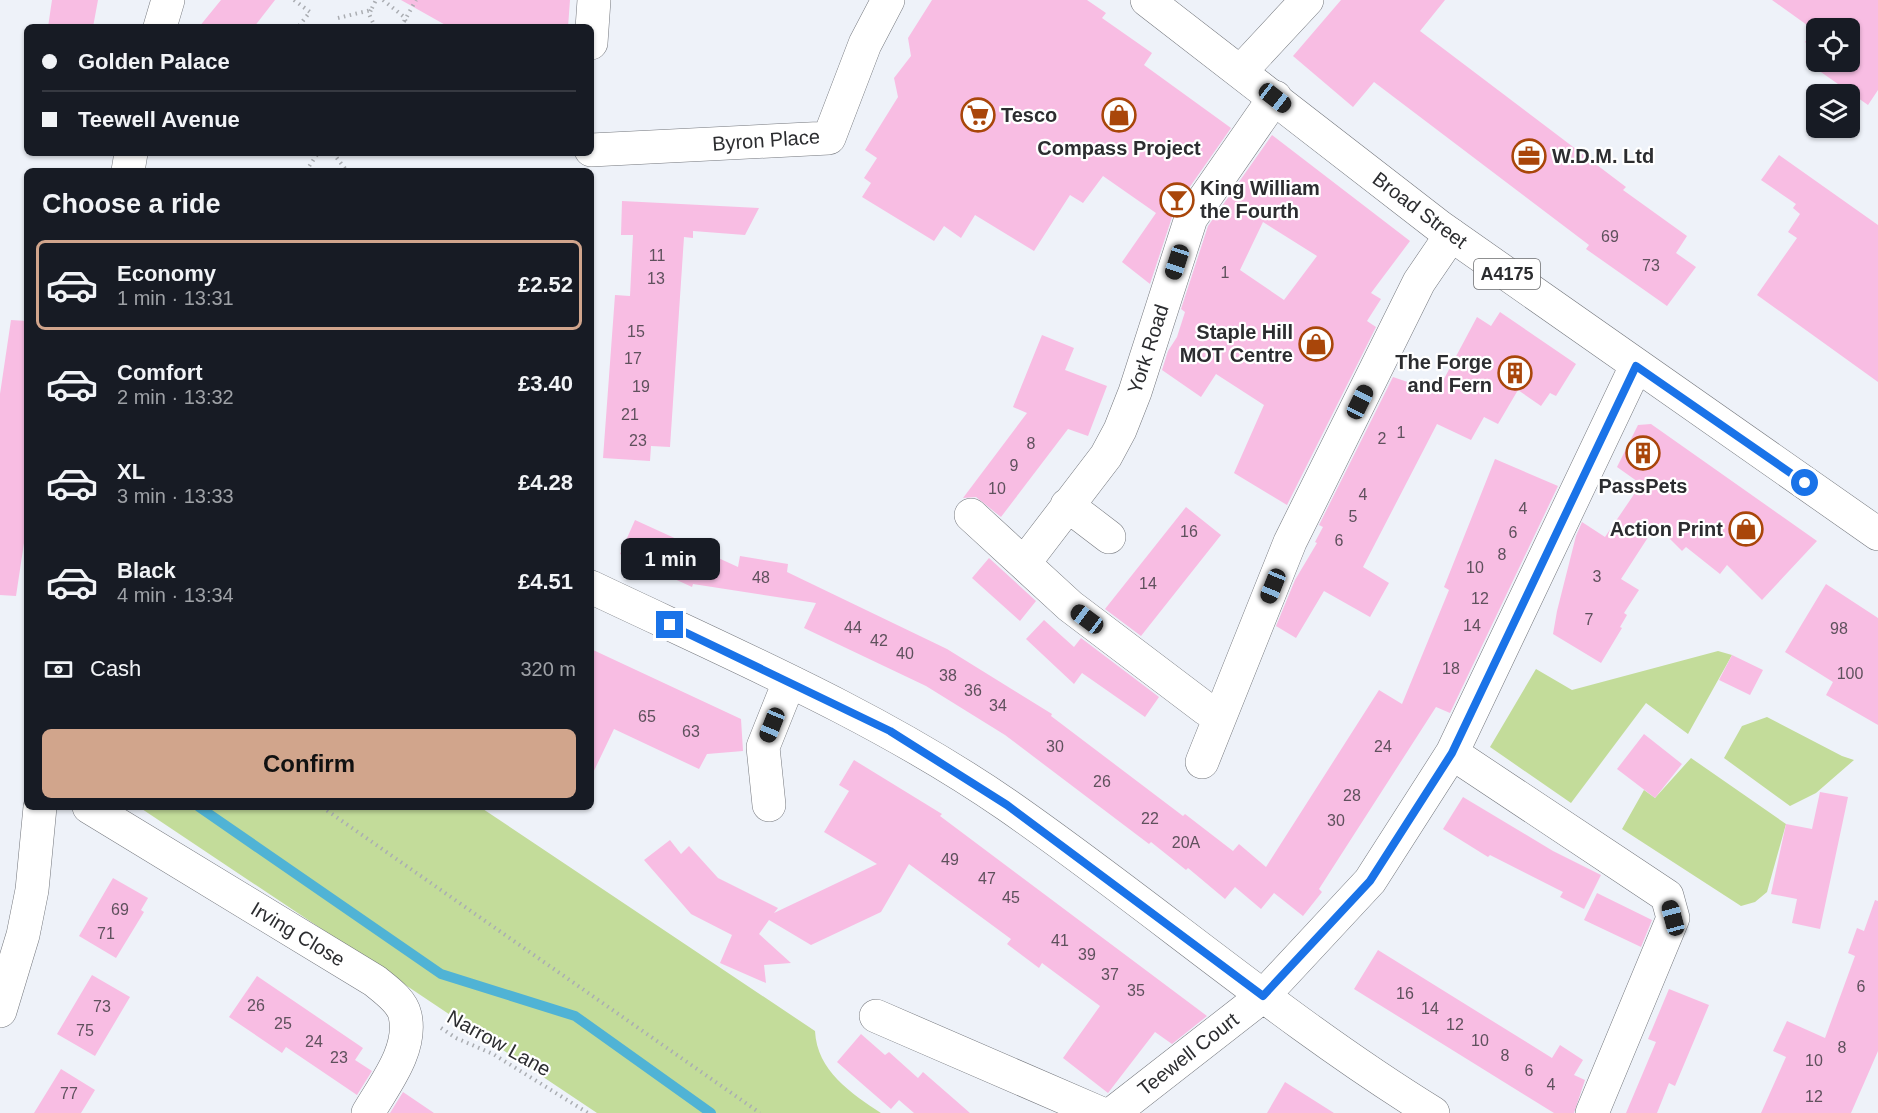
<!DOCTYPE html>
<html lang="en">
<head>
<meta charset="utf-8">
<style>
	:root { --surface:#171b24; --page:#20242c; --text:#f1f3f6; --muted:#9ea1a6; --line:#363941; --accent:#d1a58c }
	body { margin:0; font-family:Arial,sans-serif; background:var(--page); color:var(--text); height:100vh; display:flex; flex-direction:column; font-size:22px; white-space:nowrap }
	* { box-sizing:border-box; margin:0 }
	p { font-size:20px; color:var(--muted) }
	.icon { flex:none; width:33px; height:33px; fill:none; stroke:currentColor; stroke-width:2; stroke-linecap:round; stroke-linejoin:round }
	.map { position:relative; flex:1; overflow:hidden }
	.details { position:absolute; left:24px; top:168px; width:570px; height:642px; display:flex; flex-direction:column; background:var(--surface); border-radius:9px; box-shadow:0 2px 4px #0004 }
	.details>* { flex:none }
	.guide { position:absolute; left:24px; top:24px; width:570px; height:132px; border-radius:9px; box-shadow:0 2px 4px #0004; display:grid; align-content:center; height:132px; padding:0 18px; background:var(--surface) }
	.buttons { position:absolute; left:1806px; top:18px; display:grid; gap:12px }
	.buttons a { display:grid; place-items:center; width:54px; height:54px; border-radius:9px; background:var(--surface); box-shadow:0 2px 4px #0004; font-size:30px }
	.end { position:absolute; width:27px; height:27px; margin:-14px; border:8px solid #1a73e8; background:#fff; box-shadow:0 0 0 3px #fff }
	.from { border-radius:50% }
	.bubble { position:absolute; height:42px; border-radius:9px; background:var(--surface); box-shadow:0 2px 4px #0004; font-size:20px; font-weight:800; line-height:42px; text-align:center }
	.car { position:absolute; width:18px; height:36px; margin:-18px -9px; border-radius:8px; box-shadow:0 0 4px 2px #0007; background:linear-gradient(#222 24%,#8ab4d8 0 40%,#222 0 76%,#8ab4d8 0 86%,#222 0) }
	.guide b { display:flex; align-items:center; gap:21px; height:57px; font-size:22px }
	.guide b+b { border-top:2px solid var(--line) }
	.guide i { width:15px; height:15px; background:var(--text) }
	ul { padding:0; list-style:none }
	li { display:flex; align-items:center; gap:18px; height:90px; margin:0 12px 9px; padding:0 6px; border:3px solid transparent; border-radius:9px }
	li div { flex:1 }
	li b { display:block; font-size:22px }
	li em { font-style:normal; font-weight:800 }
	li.active { border-color:var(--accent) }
	li>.icon { width:54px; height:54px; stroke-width:1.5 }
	h2 { padding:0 18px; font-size:27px; line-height:72px }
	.pay { display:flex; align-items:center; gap:15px; height:66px; padding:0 18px; font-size:22px }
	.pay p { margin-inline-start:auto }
	.button { display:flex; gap:12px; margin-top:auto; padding:12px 18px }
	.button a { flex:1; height:69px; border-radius:9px; background:var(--accent); color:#111; font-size:24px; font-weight:800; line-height:69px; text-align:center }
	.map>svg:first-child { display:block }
</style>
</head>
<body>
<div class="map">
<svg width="1878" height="1113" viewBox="0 0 1878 1113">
	<rect width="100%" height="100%" fill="#eef2f9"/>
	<path fill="#c3dc9a" d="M 1718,651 L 1732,655 L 1688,734 L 1646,703 L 1571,803 L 1490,747 L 1536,669 L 1572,690 Z
		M 1767,717 L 1842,756 L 1854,760 L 1816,793 L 1790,806 L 1724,758 L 1742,726 Z
		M 1691,758 L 1786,824 L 1767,892 L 1755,902 L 1741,906 L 1622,829 L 1644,790 L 1655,798 Z
		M 139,807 L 480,807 L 815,1031 C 817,1071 851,1093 881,1113 L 597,1113 Z"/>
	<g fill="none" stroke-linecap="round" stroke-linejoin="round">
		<path stroke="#50b3d5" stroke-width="10" d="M 199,807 L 441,974 L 575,1016 L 711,1113"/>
	</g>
	<path fill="#f8bde3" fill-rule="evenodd" d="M 52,0 L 98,0 L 93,27 L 48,27 Z
		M 221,0 L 275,0 L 254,27 L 199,27 Z
		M 401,0 L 570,0 L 568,27 L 449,27 Z
		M 932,0 L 1087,0 L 1106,13 L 1102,18 L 1152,53 L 1144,65 L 1231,128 L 1175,208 L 1150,284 L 1122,262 L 1156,213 L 1103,176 L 1083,203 L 1070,195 L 1034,251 L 975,215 L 961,238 L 944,226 L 934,241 L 862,197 L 871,183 L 864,178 L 877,158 L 865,150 L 898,97 L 894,78 L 911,56 L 908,38 Z
		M 1341,0 L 1445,0 L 1420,31 L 1626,187 L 1623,190 L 1687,236 L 1676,253 L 1696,267 L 1667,306 L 1586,249 L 1589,245 L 1374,82 L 1353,107 L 1293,56 Z
		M 1772,0 L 1878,0 L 1878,90 L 1868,105 L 1808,63 L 1816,52 L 1816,62 L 1850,62 L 1850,28 L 1816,28 L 1816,51 L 1805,42 L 1814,30 Z
		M 1272,135 L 1410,241 L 1371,293 L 1381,299 L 1367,321 L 1376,327 L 1287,505 L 1234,473 L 1264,405 L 1216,374 L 1201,397 L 1162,370 L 1168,351 L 1177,337 L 1185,312 L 1181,309 L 1208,226 ZM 1263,222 L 1317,256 L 1284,300 L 1240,270 Z
		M 1779,155 L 1878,225 L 1878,382 L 1757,295 L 1797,238 L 1788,232 L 1800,214 L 1793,208 L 1796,204 L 1761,180 Z
		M 622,201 L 759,208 L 745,235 L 693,231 L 693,238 L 684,237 L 670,447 L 651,446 L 650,461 L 603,458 L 615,295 L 630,296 L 633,235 L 621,235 Z
		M 1500,312 L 1576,364 L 1556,396 L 1550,393 L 1541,406 L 1518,390 L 1498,424 L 1484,417 L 1471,440 L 1437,424 L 1363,567 L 1389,583 L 1370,617 L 1324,591 L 1296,638 L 1276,626 L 1295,580 L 1317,543 L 1315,542 L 1323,527 L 1319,525 L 1393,377 L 1437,392 L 1477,317 L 1491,326 Z
		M 11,320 L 27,321 L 27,523 L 16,596 L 0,595 L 0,394 Z
		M 1042,335 L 1074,348 L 1065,370 L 1107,386 L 1088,436 L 1068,429 L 1001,517 L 976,497 L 963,498 L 1027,413 L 1013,407 Z
		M 1651,424 L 1817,541 L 1762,600 L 1727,565 L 1720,574 L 1686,547 L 1682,551 L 1656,525 L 1621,579 L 1639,590 L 1624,613 L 1627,615 L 1620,627 L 1622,628 L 1601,663 L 1553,634 L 1557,611 L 1576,536 L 1582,522 L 1605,537 L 1641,484 L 1617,467 L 1638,425 Z
		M 1495,459 L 1558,486 L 1450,713 L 1436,707 L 1319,889 L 1322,892 L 1303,916 L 1274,893 L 1261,909 L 1235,887 L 1225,899 L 1188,868 L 1186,870 L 1151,842 L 1149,844 L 1005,735 L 926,686 L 804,628 L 816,603 L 693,584 L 692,587 L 620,554 L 635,520 L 738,567 L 740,556 L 788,564 L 787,572 L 947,649 L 1052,714 L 1051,716 L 1183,816 L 1185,814 L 1233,851 L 1239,844 L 1266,867 L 1379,690 L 1402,704 L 1449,590 L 1444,587 Z
		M 1186,507 L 1221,535 L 1141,636 L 1105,609 Z
		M 989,558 L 1036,601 L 1020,621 L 972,578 Z
		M 1826,584 L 1878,618 L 1878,725 L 1826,695 L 1833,682 L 1785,652 Z
		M 1044,620 L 1074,647 L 1081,638 L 1159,697 L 1145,717 L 1082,673 L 1074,684 L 1026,639 Z
		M 591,649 L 741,719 L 743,751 L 707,754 L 699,769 L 614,729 L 591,777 Z
		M 1732,655 L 1763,670 L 1750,695 L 1719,680 Z
		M 1644,734 L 1682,764 L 1655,798 L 1617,769 Z
		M 854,760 L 942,814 L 940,816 L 1207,1016 L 1172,1044 L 1155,1032 L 1108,1093 L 1063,1058 L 1100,1006 L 1042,963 L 1039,968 L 1007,944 L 1011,939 L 909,864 L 881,912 L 811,945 L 769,920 L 759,934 L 791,963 L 764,965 L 766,983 L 720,963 L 732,935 L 691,914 L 644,860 L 670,840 L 681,854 L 689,846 L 718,878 L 778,908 L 774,913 L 877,864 L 824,832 L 849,791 L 839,785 Z
		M 1820,792 L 1848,797 L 1820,929 L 1792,923 L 1797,899 L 1771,894 L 1786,824 L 1812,829 Z
		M 1463,797 L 1553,851 L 1601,875 L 1584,909 L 1560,897 L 1563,892 L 1490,855 L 1488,857 L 1443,829 Z
		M 113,878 L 148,898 L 141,910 L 144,912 L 116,958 L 79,936 Z
		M 1597,893 L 1652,920 L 1641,947 L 1584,920 Z
		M 1875,900 L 1878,901 L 1878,1051 L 1851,1113 L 1761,1113 L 1786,1057 L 1773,1051 L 1787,1021 L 1825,1038 L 1855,956 L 1848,953 L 1857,928 L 1864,931 Z
		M 1378,950 L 1552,1058 L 1560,1045 L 1583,1060 L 1574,1075 L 1585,1080 L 1574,1113 L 1554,1113 L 1354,989 Z
		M 92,975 L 130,997 L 95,1056 L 57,1034 Z
		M 257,976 L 363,1048 L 355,1060 L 372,1071 L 357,1095 L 286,1047 L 282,1053 L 229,1017 Z
		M 1669,989 L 1709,1005 L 1675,1086 L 1669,1083 L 1657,1113 L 1626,1113 L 1656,1042 L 1648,1039 Z
		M 861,1034 L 885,1055 L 889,1052 L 918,1078 L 923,1072 L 970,1113 L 914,1113 L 899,1100 L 891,1109 L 837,1062 Z
		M 61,1069 L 95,1090 L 81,1113 L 34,1113 Z
		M 1285,1082 L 1334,1113 L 1267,1113 Z
		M 403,1092 L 434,1113 L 390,1113 Z"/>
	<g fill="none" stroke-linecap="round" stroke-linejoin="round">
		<defs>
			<path id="minor" d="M 160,27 L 168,0
				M 591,43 L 594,0
				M 1241,71 L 1307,0
				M 591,150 L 829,138 L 865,44 L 888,0
				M 128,171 L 131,153
				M 1067,505 L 1109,537
				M 971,515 L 1070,606 L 1206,709
				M 1025,562 L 1106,456 L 1120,430 L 1135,392 L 1191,218 L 1275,97
				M 591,587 C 732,654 878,716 1007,805 C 1151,905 1284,1021 1433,1113
				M 1452,753 L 1667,896 L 1673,918 L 1592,1113
				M 1202,762 L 1290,542 L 1419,282 L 1451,235
				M 769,805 L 763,747 L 789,682
				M 89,807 L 375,981 C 386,990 402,1001 405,1015 C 413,1050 384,1085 368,1113
				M 0,1011 L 23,935 L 32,890 L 40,807
				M 876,1016 L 1100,1113
				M 1113,1113 L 1263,996 L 1370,881 L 1452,753 L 1636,366"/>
			<path id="major" d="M 1147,0 L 1440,227 L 1878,534"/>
		</defs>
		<use href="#minor" stroke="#74777d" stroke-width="34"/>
		<use href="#major" stroke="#74777d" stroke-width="34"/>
		<path stroke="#aaadb2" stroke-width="4" stroke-dasharray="1.5 4.5" stroke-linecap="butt" d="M 294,0 L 310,12 L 298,27
			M 383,0 L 403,16 L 409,27
			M 371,10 L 369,14 L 375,27
			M 338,18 L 371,10 L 376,0
			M 401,27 L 416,0
			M 438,27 L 441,23
			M 333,153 L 347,171
			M 306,171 L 318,153
			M 322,807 L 760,1113
			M 441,1028 L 456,1038 L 493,1054 L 588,1113"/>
		<use href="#minor" stroke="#fff" stroke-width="33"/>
		<use href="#major" stroke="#fff" stroke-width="33"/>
	</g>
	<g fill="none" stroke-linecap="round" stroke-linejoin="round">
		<path stroke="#1a73e8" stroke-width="8" d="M 670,625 L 890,731 L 1007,805 L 1263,996 L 1370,881 L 1452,753 L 1636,366 L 1805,483"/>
	</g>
	<defs>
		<symbol id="supermarket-ring" viewBox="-11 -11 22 22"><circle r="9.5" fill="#fff" stroke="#a9460a" stroke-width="1.5"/><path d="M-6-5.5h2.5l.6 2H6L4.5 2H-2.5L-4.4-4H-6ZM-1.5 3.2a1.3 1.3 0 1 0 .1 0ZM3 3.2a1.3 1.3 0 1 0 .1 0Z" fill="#a9460a"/></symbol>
		<symbol id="shop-ring" viewBox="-11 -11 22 22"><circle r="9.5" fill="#fff" stroke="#a9460a" stroke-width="1.5"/><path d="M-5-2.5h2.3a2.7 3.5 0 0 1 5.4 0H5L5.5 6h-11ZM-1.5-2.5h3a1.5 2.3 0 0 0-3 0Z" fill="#a9460a"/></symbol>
		<symbol id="office-ring" viewBox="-11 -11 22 22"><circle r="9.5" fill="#fff" stroke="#a9460a" stroke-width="1.5"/><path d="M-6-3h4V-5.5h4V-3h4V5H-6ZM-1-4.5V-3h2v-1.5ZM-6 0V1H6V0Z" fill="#a9460a"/></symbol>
		<symbol id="bar-ring" viewBox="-11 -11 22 22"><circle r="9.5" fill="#fff" stroke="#a9460a" stroke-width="1.5"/><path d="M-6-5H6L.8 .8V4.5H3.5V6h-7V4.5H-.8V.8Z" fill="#a9460a"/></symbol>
		<symbol id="building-ring" viewBox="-11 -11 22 22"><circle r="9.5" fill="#fff" stroke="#a9460a" stroke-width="1.5"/><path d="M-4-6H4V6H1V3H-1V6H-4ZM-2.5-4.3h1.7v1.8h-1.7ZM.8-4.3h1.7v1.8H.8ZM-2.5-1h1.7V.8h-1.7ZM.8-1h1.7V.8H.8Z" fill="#a9460a"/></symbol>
	</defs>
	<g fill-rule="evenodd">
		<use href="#supermarket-ring" x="959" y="96" width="38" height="38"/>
		<use href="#shop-ring" x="1100" y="96" width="38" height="38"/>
		<use href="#office-ring" x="1510" y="137" width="38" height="38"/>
		<use href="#bar-ring" x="1158" y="181" width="38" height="38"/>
		<use href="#shop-ring" x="1297" y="325" width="38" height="38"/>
		<use href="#building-ring" x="1496" y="354" width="38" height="38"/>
		<use href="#building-ring" x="1624" y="434" width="38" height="38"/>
		<use href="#shop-ring" x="1727" y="510" width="38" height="38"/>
	</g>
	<g text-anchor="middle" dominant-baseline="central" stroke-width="4.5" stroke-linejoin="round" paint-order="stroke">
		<g font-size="16" fill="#5f515d">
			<text x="1610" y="236">69</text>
			<text x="657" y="255">11</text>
			<text x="1651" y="265">73</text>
			<text x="1225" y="272">1</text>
			<text x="656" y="278">13</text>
			<text x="636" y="331">15</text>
			<text x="633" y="358">17</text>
			<text x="641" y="386">19</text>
			<text x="630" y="414">21</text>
			<text x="1401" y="432">1</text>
			<text x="1382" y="438">2</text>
			<text x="638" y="440">23</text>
			<text x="1031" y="443">8</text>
			<text x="1014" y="465">9</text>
			<text x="997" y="488">10</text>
			<text x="1363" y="494">4</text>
			<text x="1523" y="508">4</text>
			<text x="1353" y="516">5</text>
			<text x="1189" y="531">16</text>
			<text x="1513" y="532">6</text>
			<text x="1339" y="540">6</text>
			<text x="1502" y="554">8</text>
			<text x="1475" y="567">10</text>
			<text x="1597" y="576">3</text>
			<text x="761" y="577">48</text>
			<text x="1148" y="583">14</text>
			<text x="1480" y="598">12</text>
			<text x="1589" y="619">7</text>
			<text x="1472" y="625">14</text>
			<text x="853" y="627">44</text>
			<text x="1839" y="628">98</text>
			<text x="879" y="640">42</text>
			<text x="905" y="653">40</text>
			<text x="1451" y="668">18</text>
			<text x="1850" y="673">100</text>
			<text x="948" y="675">38</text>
			<text x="973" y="690">36</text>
			<text x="998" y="705">34</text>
			<text x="647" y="716">65</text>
			<text x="691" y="731">63</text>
			<text x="1055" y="746">30</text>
			<text x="1383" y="746">24</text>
			<text x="1102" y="781">26</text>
			<text x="1352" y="795">28</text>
			<text x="1150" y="818">22</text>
			<text x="1336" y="820">30</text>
			<text x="1186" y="842">20A</text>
			<text x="950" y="859">49</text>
			<text x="987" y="878">47</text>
			<text x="1011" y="897">45</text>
			<text x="120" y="909">69</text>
			<text x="106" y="933">71</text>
			<text x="1060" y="940">41</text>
			<text x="1087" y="954">39</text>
			<text x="1110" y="974">37</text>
			<text x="1861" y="986">6</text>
			<text x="1136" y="990">35</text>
			<text x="1405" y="993">16</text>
			<text x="256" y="1005">26</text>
			<text x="102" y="1006">73</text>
			<text x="1430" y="1008">14</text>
			<text x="283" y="1023">25</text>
			<text x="1455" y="1024">12</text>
			<text x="85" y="1030">75</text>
			<text x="1480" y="1040">10</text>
			<text x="314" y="1041">24</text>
			<text x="1842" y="1047">8</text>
			<text x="1505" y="1055">8</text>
			<text x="339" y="1057">23</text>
			<text x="1814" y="1060">10</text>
			<text x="1529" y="1070">6</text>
			<text x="1551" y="1084">4</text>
			<text x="69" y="1093">77</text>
			<text x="1814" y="1096">12</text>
		</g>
		<rect fill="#fff" stroke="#6b6c6e" stroke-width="1.5" x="1474" y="259" width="66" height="30" rx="4.5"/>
		<g font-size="18" font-weight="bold" fill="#2c2d30">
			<text x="1507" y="274">A4175</text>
		</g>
		<g font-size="20" font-weight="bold" fill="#2c2d30" stroke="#fff" text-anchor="start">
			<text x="1001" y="115">Tesco</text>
			<text x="1119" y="148" text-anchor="middle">Compass Project</text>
			<text x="1552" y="156">W.D.M. Ltd</text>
			<text x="1200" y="188">King William<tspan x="1200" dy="23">the Fourth</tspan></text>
			<text x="1293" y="332" text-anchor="end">Staple Hill<tspan x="1293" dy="23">MOT Centre</tspan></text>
			<text x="1492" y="362" text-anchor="end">The Forge<tspan x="1492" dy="23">and Fern</tspan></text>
			<text x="1643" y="486" text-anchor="middle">PassPets</text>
			<text x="1723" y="529" text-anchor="end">Action Print</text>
		</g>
		<g font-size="20" fill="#2c2d30" stroke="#fff">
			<text transform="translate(766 140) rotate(-4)">Byron Place</text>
			<text transform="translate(1420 210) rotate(37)">Broad Street</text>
			<text transform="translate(1148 349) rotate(-72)">York Road</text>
			<text transform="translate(298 934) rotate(31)">Irving Close</text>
			<text transform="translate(499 1043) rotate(29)">Narrow Lane</text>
			<text transform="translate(1188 1054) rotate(-38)">Teewell Court</text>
		</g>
	</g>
</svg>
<div class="buttons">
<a><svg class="icon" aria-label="locate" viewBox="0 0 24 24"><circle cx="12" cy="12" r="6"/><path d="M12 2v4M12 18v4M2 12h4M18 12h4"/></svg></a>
<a><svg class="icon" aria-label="layers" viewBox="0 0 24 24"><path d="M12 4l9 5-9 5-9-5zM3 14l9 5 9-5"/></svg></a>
</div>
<i class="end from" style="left:1805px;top:483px"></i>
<i class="end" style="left:670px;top:625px"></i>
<div class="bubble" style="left:621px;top:538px;width:99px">1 min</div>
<i class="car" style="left:1275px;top:98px;rotate:128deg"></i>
<i class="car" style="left:1177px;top:262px;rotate:198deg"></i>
<i class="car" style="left:1360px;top:402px;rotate:26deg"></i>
<i class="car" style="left:1273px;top:586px;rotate:202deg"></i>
<i class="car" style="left:1087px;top:619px;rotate:307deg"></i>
<i class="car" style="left:772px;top:725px;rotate:202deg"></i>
<i class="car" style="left:1673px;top:918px;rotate:345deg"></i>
<div class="guide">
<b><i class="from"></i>Golden Palace</b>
<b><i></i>Teewell Avenue</b>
</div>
<section class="details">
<h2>Choose a ride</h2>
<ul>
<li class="active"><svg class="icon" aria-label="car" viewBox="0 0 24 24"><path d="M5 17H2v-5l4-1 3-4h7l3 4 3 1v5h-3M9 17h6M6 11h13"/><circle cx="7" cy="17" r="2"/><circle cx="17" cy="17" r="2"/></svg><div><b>Economy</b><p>1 min · 13:31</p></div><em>£2.52</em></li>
<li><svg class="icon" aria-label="car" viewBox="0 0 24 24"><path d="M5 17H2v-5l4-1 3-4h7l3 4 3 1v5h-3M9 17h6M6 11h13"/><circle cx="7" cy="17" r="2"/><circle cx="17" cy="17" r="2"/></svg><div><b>Comfort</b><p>2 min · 13:32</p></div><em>£3.40</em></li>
<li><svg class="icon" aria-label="car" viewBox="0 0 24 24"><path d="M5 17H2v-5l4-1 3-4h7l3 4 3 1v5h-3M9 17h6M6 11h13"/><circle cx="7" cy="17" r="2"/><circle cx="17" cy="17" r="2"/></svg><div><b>XL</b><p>3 min · 13:33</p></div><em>£4.28</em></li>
<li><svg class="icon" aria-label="car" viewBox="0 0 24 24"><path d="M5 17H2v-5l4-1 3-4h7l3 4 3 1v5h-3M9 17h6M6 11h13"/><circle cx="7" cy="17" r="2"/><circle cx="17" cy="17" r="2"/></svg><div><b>Black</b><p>4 min · 13:34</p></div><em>£4.51</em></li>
</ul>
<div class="pay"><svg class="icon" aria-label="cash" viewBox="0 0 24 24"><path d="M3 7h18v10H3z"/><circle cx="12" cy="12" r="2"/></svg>Cash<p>320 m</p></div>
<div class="button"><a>Confirm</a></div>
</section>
</div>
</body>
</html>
